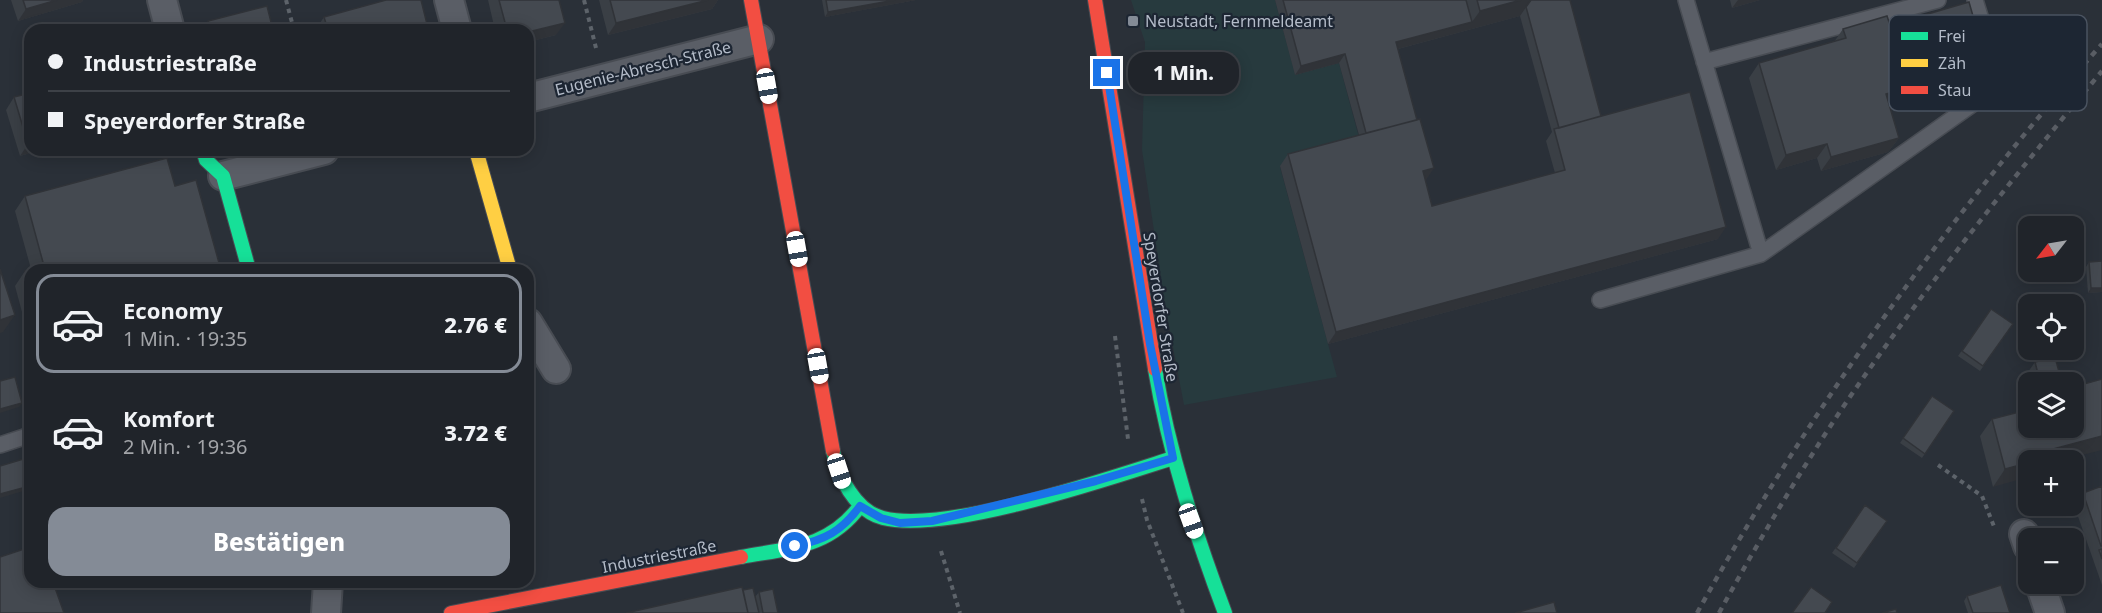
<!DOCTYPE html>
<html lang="de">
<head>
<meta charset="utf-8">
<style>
	:root { --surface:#20242a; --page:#2d3036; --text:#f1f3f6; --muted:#a2a4a8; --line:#3d4147; --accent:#848b96 }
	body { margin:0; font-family:"Noto Sans",sans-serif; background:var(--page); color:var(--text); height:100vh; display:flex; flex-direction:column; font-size:22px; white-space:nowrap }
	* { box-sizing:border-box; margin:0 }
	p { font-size:20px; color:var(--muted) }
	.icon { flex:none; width:33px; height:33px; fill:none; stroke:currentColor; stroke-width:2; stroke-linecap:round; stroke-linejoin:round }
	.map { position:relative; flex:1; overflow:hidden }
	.sheet { position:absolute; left:24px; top:264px; width:510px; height:324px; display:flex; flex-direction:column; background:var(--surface); border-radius:18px; box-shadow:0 3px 15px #0003,0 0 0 2px var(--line) }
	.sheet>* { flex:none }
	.top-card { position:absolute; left:24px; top:24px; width:510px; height:132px; border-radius:18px; box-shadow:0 3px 15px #0003,0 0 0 2px var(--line); display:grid; align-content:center; height:132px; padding:0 24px; background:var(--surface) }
	.needle { width:39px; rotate:239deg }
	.buttons { position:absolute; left:2018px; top:216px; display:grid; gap:12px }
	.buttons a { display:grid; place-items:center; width:66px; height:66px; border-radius:12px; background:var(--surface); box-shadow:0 3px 15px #0003,0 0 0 2px var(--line); font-size:30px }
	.end { position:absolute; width:27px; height:27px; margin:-14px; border:8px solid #1a73e8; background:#fff; box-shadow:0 0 0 3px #fff }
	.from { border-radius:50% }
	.bubble { position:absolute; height:42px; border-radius:18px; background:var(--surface); box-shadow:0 3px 15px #0003,0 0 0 2px var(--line); font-size:20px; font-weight:800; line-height:42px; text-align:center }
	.car { position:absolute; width:18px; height:36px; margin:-18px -9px; border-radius:8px; box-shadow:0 0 4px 2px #0007; background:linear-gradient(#fff 24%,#345 0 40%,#fff 0 76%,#345 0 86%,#fff 0) }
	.top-card b { display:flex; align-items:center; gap:21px; height:57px; font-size:22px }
	.top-card b+b { border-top:2px solid var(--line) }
	.top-card i { width:15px; height:15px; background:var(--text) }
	ul { padding:10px 0 0; list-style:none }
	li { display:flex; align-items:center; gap:18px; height:99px; margin:0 12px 9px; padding:0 12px; border:3px solid transparent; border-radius:18px }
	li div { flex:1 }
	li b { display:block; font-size:22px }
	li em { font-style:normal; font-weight:800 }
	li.selected { border-color:var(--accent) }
	li>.icon { width:54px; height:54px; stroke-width:1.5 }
	.cta { display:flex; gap:12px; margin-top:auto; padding:12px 24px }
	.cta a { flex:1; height:69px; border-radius:18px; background:var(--accent); color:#fff; font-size:24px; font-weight:800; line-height:69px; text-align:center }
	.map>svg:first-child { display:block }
</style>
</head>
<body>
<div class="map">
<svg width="2102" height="613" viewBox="0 0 2102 613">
	<rect width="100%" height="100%" fill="#2a3038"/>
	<path fill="#273a3e" d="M 1131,0 L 1275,0 L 1295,74 L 1339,63 L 1361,145 L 1280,167 L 1337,377 L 1184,405 L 1165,305 L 1142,150 L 1145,42 Z"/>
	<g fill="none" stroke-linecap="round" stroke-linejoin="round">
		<defs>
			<path id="lane" d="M 1686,0 L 1761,254
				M 1704,62 L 1938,0
				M 1600,300 L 1761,254 L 2001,84 L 1975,0
				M 0,445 L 30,435"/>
			<path id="street" d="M 162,0 L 170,30
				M 449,0 L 457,30
				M 528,98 L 759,39
				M 223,176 L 324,150
				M 528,323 L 556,369
				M 2024,534 L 2028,546
				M 2040,584 L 2050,613
				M 326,613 L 328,582"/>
			<path id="fast" d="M 203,150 L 206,160 L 223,176 L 249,270
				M 1155,369 C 1169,453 1195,533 1225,613
				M 833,451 C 838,476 855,511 883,518 C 946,534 1107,479 1173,458
				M 741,557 C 789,548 829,548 860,506"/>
			<path id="slow" d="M 476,150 L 510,270"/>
			<path id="jam" d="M 751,0 L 833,451
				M 1095,0 L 1155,369
				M 451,613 L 741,557"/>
		</defs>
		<use href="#lane" stroke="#484c53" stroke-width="18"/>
		<use href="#street" stroke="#484c53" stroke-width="32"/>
		<use href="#fast" stroke="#484c53" stroke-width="16"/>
		<use href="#slow" stroke="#484c53" stroke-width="16"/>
		<use href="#jam" stroke="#484c53" stroke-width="16"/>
		<path stroke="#5d636a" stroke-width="4" stroke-dasharray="4.5 4.5" stroke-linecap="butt" d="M 286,0 L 294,30
			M 584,0 L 597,52
			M 1115,336 L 1128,439
			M 1938,465 L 1982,496 L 1995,529
			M 1142,499 L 1147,520 L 1183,613
			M 941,551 L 960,613"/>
		<use href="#lane" stroke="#5a5e66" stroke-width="15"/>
		<use href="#street" stroke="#5a5e66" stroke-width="28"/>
		<use href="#fast" stroke="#16e098" stroke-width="14"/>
		<use href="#slow" stroke="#ffcf43" stroke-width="14"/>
		<use href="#jam" stroke="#f24e42" stroke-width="14"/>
		<path stroke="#595d64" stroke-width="4.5" stroke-dasharray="6 6" stroke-linecap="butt" d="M 1697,613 C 1810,410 1947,218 2102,44
			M 1719,613 C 1757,544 1797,476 1841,410 C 1921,292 2011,180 2102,71"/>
	</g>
	<path fill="#3a3f45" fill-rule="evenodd" d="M 11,0 L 83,0 L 82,2 L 18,21 Z
		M 488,0 L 559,0 L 556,35 L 528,42 L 528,30 L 495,30 Z
		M 599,0 L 718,0 L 712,9 L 608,35 Z
		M 822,0 L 916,0 L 825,17 Z
		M 1275,0 L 1570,0 L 1601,116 L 1718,239 L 1328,344 L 1280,166 L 1288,154 L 1359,135 L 1339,63 L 1295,75 ZM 1520,16 L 1552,132 L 1546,141 L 1555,173 L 1432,206 L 1425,180 L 1398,49 Z
		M 1730,0 L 1760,0 L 1732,8 Z
		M 324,17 L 428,28 L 439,30 L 316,30 L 316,29 Z
		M 208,21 L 273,30 L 202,30 Z
		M 1890,25 L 1987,65 L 1977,80 L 1889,105 L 1899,138 L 1888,152 L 1821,171 L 1817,158 L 1776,170 L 1749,78 L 1759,63 L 1834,42 L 1843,29 Z
		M 14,97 L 30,150 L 41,150 L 20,156 L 6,110 Z
		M 175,186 L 221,270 L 30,270 L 30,342 L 15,286 L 25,271 L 31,269 L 15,211 L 25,196 Z
		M 2102,261 L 2102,292 L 2088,293 L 2086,267 L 2089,262 Z
		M 1991,309 L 2013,324 L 1980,371 L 1958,356 Z
		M 2035,362 L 2059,382 L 2028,382 L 2028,460 L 1993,487 L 1980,436 L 1992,419 L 2016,413 L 2025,400 L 2028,399 L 2023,379 Z
		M 1932,396 L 1954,411 L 1922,458 L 1900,443 Z
		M 2102,486 L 2102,585 L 2074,505 L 2083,493 Z
		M 1865,505 L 1887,521 L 1854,568 L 1832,553 Z
		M 759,592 L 778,613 L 759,613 L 755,597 Z
		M 1967,596 L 2010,613 L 1968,613 L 1964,601 Z"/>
	<path fill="#303338" d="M 57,0 L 83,0 L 82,2 L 18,21 L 26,9 Z
		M 708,0 L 718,0 L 712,9 L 608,35 L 616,23 Z
		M 895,0 L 916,0 L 825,17 L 828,12 Z
		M 1521,0 L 1531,0 L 1520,16 L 1390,51 L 1396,42 L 1472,22 L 1480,11 Z
		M 1738,0 L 1760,0 L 1732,8 Z
		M 565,23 L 556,35 L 528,42 L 528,32 Z
		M 1345,54 L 1339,63 L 1295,75 L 1301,66 Z
		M 1987,65 L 1977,80 L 1876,109 L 1886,94 Z
		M 1899,138 L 1888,152 L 1821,171 L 1831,157 Z
		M 30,143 L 30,150 L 41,150 L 20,156 L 28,144 Z
		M 1827,144 L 1817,158 L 1776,170 L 1786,155 Z
		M 1434,168 L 1426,180 L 1414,183 L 1423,171 Z
		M 1726,227 L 1718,239 L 1328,344 L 1336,332 Z
		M 2091,288 L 2102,288 L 2102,292 L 2088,293 Z
		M 15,315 L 3,332 L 0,333 L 0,320 Z
		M 22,403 L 19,407 L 0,413 L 0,409 Z
		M 2102,436 L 2102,450 L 2063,460 L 2038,460 L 2053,449 Z
		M 2028,463 L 2028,477 L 1993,487 L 2005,469 Z
		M 30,486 L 30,489 L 0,498 L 0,494 Z"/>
	<path fill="#444950" stroke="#303338" stroke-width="1.5" d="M 23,0 L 57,0 L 26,9 Z
		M 386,0 L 421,0 L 428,28 L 438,26 L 439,30 L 328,30 L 324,17 Z
		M 499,0 L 559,0 L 565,23 L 528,32 L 528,30 L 507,30 Z
		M 610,0 L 708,0 L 616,23 Z
		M 826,0 L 895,0 L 828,12 Z
		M 1283,0 L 1466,0 L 1472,22 L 1396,42 L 1417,120 L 1366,133 L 1345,54 L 1301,66 Z
		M 1477,0 L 1521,0 L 1480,11 Z
		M 1531,0 L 1570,0 L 1601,116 L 1559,128 L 1526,7 Z
		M 1969,2 L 1987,65 L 1886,94 L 1899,138 L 1831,157 L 1827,144 L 1786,155 L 1759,63 L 1846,38 L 1843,29 L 1887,16 L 1890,25 Z
		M 267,6 L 273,30 L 210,30 L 208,21 Z
		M 1690,92 L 1726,227 L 1336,332 L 1288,154 L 1420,119 L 1434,168 L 1423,171 L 1432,206 L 1565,170 L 1554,129 Z
		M 30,93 L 30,143 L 28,144 L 14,97 Z
		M 167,158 L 175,186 L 196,180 L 221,270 L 30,270 L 30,291 L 25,271 L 44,266 L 25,196 Z
		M 2102,261 L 2102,288 L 2091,288 L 2089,262 Z
		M 0,269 L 15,315 L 0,320 Z
		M 1991,309 L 2013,324 L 1983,366 L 1962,351 Z
		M 2055,357 L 2061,379 L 2057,380 L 2057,382 L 2040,382 L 2035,362 Z
		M 15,377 L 22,403 L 0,409 L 0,381 Z
		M 2102,379 L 2102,436 L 2053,449 L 2055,456 L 2038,460 L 2028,460 L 2028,463 L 2005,469 L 1992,419 L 2027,410 L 2025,400 L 2028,399 L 2028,428 L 2073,428 L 2073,387 Z
		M 1932,396 L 1954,411 L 1925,454 L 1903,438 Z
		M 30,457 L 30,486 L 0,494 L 0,466 Z
		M 2102,486 L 2102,546 L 2101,546 L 2083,493 Z
		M 1865,505 L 1887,521 L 1857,563 L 1836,548 Z
		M 30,547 L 30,582 L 53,582 L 64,613 L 0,613 L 0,557 Z
		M 2102,549 L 2102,559 L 2099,550 Z
		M 2001,585 L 2010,613 L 1973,613 L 1967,596 Z
		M 742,587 L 748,613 L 626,613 Z
		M 1811,587 L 1832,602 L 1825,613 L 1792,613 Z
		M 753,588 L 759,613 L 748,613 L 743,590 Z
		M 773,589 L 778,613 L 763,613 L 759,592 Z
		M 1554,602 L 1557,613 L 1515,613 Z
		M 1896,609 L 1897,613 L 1882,613 Z"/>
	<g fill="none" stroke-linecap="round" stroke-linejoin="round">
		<path stroke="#1a73e8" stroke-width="8" d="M 795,546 C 825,540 842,531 860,506 L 881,518 L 900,523 L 932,521 L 1096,481 L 1173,458 L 1150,344 L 1107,73"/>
	</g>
	<rect fill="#848b96" stroke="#1d2633" stroke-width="2" x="1127" y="15" width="12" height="12" rx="3"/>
	<g text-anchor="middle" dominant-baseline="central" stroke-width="4.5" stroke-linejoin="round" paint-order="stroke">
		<g font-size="16" fill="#b4bcc9" stroke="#1d2633" text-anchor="start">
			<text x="1145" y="21">Neustadt, Fernmeldeamt</text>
		</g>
		<g font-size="16" fill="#b4bcc9" stroke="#1d2633">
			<text transform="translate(643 68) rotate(-14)">Eugenie-Abresch-Straße</text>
			<text transform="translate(1161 307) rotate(81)">Speyerdorfer Straße</text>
			<text transform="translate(659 556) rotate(-11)">Industriestraße</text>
		</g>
	</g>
	<rect x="1889" y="15" width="198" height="96" rx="9" fill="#1d2633" stroke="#4a5360" stroke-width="1.5"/>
	<rect x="1901" y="32" width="27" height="8" fill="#16e098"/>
	<rect x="1901" y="59" width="27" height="8" fill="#ffcf43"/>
	<rect x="1901" y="86" width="27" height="8" fill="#f24e42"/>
	<g font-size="16" fill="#b4bcc9">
		<text x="1938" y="42">Frei</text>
		<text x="1938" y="69">Zäh</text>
		<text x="1938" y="96">Stau</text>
	</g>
</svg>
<div class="buttons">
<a><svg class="needle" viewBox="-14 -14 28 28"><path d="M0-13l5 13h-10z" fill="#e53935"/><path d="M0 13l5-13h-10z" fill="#a2a4a8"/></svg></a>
<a><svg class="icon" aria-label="locate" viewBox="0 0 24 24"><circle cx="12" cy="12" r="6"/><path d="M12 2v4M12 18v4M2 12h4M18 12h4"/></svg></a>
<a><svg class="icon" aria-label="layers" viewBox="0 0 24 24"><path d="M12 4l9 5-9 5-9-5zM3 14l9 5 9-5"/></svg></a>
<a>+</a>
<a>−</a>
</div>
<i class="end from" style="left:795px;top:546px"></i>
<i class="end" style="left:1107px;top:73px"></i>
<div class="bubble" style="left:1128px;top:52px;width:111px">1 Min.</div>
<i class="car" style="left:767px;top:86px;rotate:170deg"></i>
<i class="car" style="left:797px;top:249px;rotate:170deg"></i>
<i class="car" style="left:818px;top:366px;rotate:170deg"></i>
<i class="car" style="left:839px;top:471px;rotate:162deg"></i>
<i class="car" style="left:1191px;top:521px;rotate:160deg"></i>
<div class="top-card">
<b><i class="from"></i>Industriestraße</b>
<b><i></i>Speyerdorfer Straße</b>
</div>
<section class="sheet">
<ul>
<li class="selected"><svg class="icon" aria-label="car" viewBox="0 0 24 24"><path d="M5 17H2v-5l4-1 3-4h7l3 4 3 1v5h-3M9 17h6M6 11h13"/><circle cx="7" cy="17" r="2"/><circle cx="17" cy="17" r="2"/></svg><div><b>Economy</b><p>1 Min. · 19:35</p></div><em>2.76 €</em></li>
<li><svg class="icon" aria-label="car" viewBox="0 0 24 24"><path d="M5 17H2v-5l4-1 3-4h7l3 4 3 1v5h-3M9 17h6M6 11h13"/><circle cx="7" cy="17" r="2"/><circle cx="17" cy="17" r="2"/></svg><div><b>Komfort</b><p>2 Min. · 19:36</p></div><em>3.72 €</em></li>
</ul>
<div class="cta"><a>Bestätigen</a></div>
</section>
</div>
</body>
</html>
